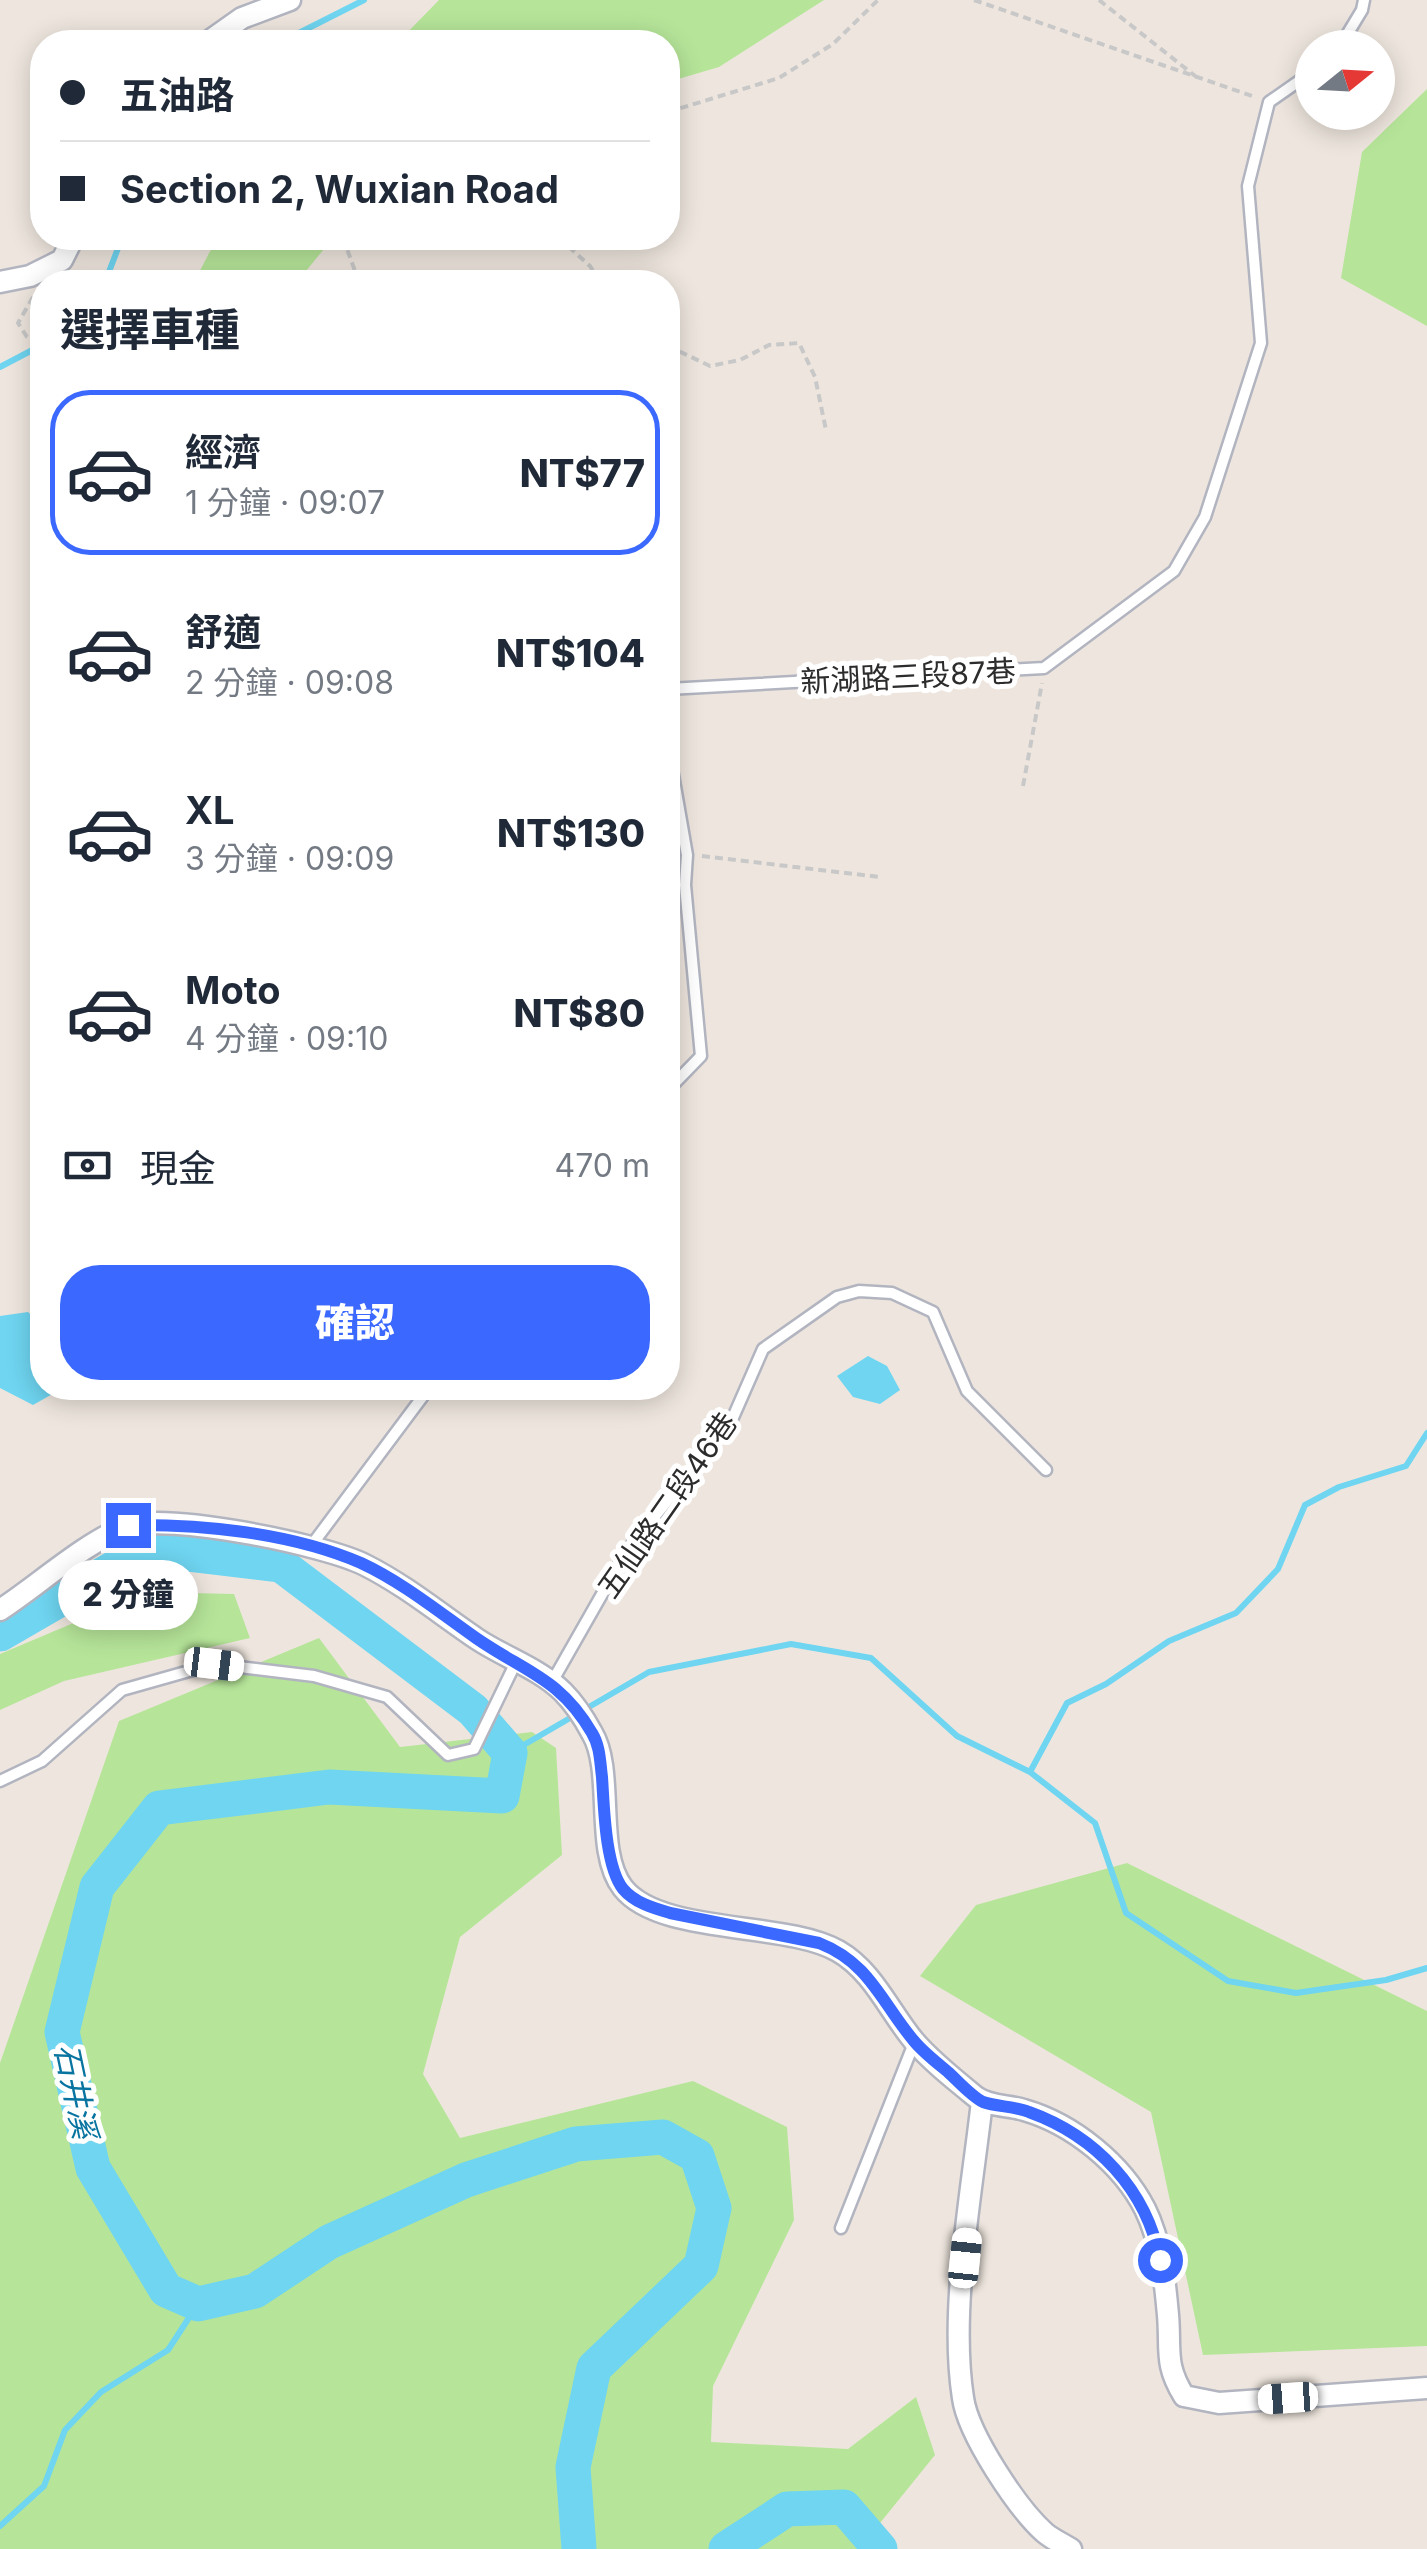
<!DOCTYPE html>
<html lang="zh-TW">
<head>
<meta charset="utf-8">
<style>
	:root { --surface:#fff; --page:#f2f2f3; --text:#1f2937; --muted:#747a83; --line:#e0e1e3; --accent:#3b68fe }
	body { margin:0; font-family:Inter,"Noto Sans TC",sans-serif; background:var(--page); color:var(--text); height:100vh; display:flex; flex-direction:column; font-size:38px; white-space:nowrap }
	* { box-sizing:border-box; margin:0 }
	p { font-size:32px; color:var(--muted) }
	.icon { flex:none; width:55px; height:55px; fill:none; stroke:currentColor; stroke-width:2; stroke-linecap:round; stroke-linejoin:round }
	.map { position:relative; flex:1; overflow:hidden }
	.drawer { position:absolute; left:30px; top:270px; width:650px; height:1130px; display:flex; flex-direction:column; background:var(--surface); border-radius:40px; box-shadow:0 5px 25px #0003 }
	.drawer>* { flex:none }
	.guide { position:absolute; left:30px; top:30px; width:650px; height:220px; border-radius:40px; box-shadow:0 5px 25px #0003; display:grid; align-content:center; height:220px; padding:0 30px; background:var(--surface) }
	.needle { width:65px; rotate:72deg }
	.fabs { position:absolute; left:1295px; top:30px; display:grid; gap:20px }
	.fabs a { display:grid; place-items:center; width:100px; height:100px; border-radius:50%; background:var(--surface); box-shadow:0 5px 25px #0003; font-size:50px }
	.end { position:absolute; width:45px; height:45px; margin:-22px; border:12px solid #3b68fe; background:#fff; box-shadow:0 0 0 5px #fff }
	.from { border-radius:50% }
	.bubble { position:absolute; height:70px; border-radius:35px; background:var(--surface); box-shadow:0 5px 25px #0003; font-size:32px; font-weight:800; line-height:70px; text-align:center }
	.car { position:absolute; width:30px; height:60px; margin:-30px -15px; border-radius:12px; box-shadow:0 0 8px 2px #0007; background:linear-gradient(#fff 24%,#345 0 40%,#fff 0 76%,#345 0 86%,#fff 0) }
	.guide b { display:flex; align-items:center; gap:35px; height:95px; font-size:38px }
	.guide b+b { border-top:2px solid var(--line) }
	.guide i { width:25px; height:25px; background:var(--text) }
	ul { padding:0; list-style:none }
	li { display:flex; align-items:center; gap:30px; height:165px; margin:0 20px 15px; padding:0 10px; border:5px solid transparent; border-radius:40px }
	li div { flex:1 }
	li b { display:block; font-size:38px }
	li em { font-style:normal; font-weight:800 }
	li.active { border-color:var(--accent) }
	li>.icon { width:90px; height:90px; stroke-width:1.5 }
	h2 { padding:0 30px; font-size:45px; line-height:120px }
	.pay { display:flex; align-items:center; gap:25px; height:110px; padding:0 30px; font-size:38px }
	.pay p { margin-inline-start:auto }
	.button { display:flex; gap:20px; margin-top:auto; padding:20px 30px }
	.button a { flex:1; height:115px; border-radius:40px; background:var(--accent); color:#fff; font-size:40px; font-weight:800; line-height:115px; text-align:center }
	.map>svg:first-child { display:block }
</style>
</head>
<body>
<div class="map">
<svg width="1427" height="2549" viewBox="0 0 1427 2549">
	<rect width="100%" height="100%" fill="#eee6de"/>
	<path fill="#b6e599" d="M 439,0 L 824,0 L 719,67 L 668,82 L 668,42 L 398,42 Z
		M 1427,89 L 1427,326 L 1341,278 L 1362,152 Z
		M 217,238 L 333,238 L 297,282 L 194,282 Z
		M 147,1592 L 234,1594 L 250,1638 L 64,1681 L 0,1710 L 0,1654 Z
		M 319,1638 L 400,1747 L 532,1732 L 556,1748 L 562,1855 L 460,1937 L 423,2074 L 460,2138 L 693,2081 L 787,2127 L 794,2220 L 713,2386 L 711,2442 L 848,2449 L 916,2397 L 935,2455 L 859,2549 L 0,2549 L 0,2063 L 119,1721 Z
		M 1127,1863 L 1427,2011 L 1427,2346 L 1203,2355 L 1151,2112 L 920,1976 L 976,1905 Z"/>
	<path fill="#6fd5f1" d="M 28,1312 L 42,1325 L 42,1388 L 63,1388 L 33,1405 L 0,1388 L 0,1316 Z
		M 868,1356 L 887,1366 L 900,1390 L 880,1404 L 853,1397 L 837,1376 Z"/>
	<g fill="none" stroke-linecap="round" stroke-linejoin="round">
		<path stroke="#6fd5f1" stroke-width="6" d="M 281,42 L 364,0
			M 105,282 L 122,238
			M 0,367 L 42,345
			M 510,1753 L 649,1672 L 791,1644 L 871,1658 L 957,1736 L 1030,1772 L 1095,1823 L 1126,1913 L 1228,1981 L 1296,1993 L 1386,1980 L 1427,1968
			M 1030,1772 L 1067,1703 L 1106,1684 L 1169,1641 L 1236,1613 L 1278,1569 L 1305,1505 L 1339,1487 L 1406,1466 L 1427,1433
			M 0,2526 L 44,2486 L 65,2430 L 101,2392 L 168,2350 L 198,2304"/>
		<path stroke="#6fd5f1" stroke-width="35" d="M 0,1634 L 147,1549 L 281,1565 L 473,1710 L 510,1753 L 502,1796 L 329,1787 L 159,1808 L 97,1887 L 62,2032 L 93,2168 L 166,2290 L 198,2304 L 255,2291 L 329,2242 L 466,2180 L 576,2144 L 663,2137 L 697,2156 L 714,2208 L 701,2266 L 594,2368 L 573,2467 L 579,2549
			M 726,2549 L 787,2509 L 844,2507 L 880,2549"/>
		<defs>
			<path id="service" d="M 1339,48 L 1362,10 L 1364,0
				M 668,689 L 1044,668 L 1174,571 L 1205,517 L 1261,343 L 1248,186 L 1269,102 L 1312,72
				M 668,746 L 687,855 L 685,885 L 701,1056 L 668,1090
				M 311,1546 L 429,1388
				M 552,1682 L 626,1552 L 731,1422 L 763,1349 L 837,1297 L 859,1291 L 892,1293 L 933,1312 L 967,1391 L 1046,1470
				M 0,1781 L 42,1761 L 122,1690 L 214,1664 L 314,1676 L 387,1697 L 448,1755 L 474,1749 L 516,1662
				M 841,2228 L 914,2043"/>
			<path id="minor" d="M 208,42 L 242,18 L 290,0
				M 0,282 L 30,276 L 62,260 L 73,238
				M 0,1610 C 37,1586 87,1541 126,1527 C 166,1512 326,1545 365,1565 C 405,1585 440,1614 477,1639 C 504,1657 540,1669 563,1692 C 574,1703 585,1720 592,1733 C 615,1771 594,1852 623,1888 C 660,1935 785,1921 838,1951 C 873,1971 889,2011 914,2041 C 931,2061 955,2080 976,2097 C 989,2107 1009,2105 1024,2110 C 1073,2124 1122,2164 1145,2209 C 1161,2241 1165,2281 1168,2315 C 1171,2350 1164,2364 1184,2396 L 1219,2403 L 1427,2388
				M 982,2101 C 972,2192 949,2309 963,2398 C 968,2434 1017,2508 1045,2533 C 1052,2539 1063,2544 1071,2549"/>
		</defs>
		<use href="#service" stroke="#b2b5c0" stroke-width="15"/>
		<use href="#minor" stroke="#b2b5c0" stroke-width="25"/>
		<path stroke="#c8c8c8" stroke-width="4" stroke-dasharray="8 5" stroke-linecap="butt" d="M 974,0 L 1255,97
			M 1099,0 L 1199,79
			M 668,112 L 779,78 L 833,44 L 878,0
			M 343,238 L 359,282
			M 559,238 L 590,266 L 600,282
			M 33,297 L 18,323 L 27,337 L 42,347
			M 668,346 L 710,366 L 740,360 L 769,345 L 799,343 L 815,377 L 826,430
			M 1023,786 L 1042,683
			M 702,856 L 880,877"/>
		<use href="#service" stroke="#fff" stroke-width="10"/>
		<use href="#minor" stroke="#fff" stroke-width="20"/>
	</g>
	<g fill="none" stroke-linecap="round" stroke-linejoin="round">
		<path stroke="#3b68fe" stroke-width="12" d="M 128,1525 C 203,1524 292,1533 361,1563 C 402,1582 439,1612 476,1638 C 525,1672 560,1678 592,1733 C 600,1746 600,1761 602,1777 C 604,1806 605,1866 623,1889 C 635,1903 653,1908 670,1913 L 819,1943 C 870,1963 881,2002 914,2041 C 923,2052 936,2062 948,2072 C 958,2081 971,2096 983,2102 C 997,2107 1014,2106 1029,2112 C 1096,2136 1147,2190 1160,2260"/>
	</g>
	<g text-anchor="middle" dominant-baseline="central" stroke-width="10" stroke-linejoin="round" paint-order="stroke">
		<g font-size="30" fill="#2c2c2c" stroke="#fff">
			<text transform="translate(908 676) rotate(-3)">新湖路三段87巷</text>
			<text transform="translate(667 1505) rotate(-55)">五仙路二段46巷</text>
		</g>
		<g font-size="32" font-style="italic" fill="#0a74a1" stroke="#fff">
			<text transform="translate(76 2091) rotate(78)">石井溪</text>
		</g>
	</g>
</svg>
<div class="fabs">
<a><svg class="needle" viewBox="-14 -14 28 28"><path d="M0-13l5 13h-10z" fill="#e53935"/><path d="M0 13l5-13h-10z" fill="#747a83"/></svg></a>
</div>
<i class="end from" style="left:1160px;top:2260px"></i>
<i class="end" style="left:128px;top:1525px"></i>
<div class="bubble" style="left:58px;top:1560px;width:140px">2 分鐘</div>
<i class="car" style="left:214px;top:1664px;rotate:97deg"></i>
<i class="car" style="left:965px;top:2258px;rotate:6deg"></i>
<i class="car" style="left:1288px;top:2398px;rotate:266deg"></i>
<div class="guide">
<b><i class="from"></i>五油路</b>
<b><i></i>Section 2, Wuxian Road</b>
</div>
<section class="drawer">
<h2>選擇車種</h2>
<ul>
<li class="active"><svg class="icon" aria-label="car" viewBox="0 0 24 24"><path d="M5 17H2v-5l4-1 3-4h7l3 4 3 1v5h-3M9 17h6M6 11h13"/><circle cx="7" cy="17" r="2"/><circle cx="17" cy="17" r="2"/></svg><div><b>經濟</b><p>1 分鐘 · 09:07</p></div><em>NT$77</em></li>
<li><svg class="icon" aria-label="car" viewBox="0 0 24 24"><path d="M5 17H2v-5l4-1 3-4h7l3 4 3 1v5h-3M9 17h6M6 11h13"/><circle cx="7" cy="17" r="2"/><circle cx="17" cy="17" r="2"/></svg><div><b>舒適</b><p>2 分鐘 · 09:08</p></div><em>NT$104</em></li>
<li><svg class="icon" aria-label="car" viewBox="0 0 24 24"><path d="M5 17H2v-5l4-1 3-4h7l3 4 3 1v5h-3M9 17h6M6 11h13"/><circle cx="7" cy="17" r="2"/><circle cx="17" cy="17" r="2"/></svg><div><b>XL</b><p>3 分鐘 · 09:09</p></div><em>NT$130</em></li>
<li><svg class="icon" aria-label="car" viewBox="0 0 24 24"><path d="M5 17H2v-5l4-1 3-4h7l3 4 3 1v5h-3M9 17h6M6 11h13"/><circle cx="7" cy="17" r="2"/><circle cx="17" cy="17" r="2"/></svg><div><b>Moto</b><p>4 分鐘 · 09:10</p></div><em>NT$80</em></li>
</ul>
<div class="pay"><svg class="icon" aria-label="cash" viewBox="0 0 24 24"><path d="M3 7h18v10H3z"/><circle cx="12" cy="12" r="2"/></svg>現金<p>470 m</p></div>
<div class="button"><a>確認</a></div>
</section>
</div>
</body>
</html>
